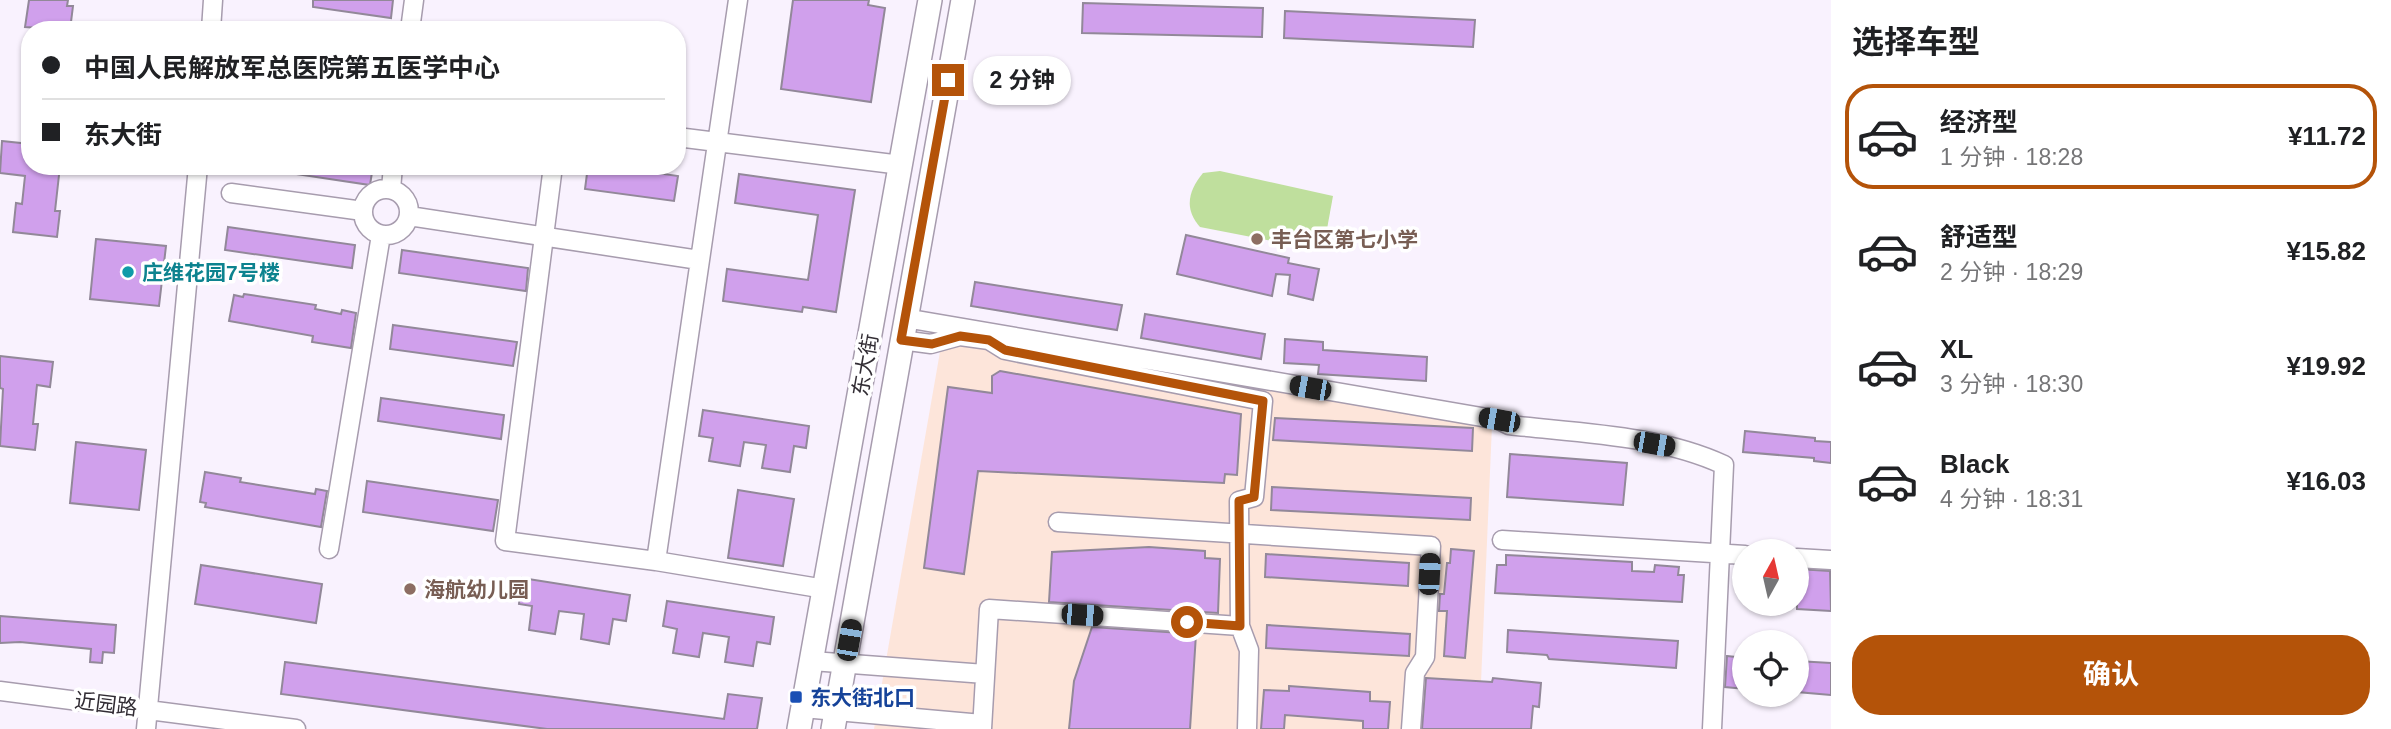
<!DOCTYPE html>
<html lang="zh">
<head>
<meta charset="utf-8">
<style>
	:root { --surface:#fff; --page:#f6f6f6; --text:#202124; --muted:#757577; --line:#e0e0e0; --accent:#b45309 }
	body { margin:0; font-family:Arial,"Noto Sans SC",sans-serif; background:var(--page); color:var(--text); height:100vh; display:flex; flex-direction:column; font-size:26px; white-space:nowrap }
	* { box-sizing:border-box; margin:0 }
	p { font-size:23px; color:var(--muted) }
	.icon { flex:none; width:38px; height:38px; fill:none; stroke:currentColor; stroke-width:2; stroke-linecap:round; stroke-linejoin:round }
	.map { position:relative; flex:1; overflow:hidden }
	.drawer { display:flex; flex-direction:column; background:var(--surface); width:560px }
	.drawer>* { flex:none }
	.hud { position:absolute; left:21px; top:21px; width:665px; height:154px; border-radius:28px; box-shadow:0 2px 5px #0004; display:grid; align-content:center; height:154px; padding:0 21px; background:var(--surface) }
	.needle { width:46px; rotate:8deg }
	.buttons { position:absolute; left:1732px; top:539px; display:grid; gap:14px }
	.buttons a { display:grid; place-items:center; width:77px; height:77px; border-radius:50%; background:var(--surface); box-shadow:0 2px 5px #0004; font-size:35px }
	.end { position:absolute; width:32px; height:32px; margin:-16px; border:9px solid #b45309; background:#fff; box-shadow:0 0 0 4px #fff }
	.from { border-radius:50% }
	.bubble { position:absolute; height:49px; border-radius:24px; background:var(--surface); box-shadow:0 2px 5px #0004; font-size:23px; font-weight:700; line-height:49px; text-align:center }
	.car { position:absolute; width:21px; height:42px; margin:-21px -10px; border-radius:9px; box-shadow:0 0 5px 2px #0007; background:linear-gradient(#222 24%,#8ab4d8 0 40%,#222 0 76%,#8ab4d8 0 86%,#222 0) }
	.hud b { display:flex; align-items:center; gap:24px; height:66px; font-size:26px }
	.hud b+b { border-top:2px solid var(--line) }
	.hud i { width:18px; height:18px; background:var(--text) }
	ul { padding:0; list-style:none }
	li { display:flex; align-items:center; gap:21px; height:105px; margin:0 14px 10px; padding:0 7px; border:4px solid transparent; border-radius:28px }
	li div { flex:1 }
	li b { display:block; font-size:26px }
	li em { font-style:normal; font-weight:700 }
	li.on { border-color:var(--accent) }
	li>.icon { width:63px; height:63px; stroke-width:1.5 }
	h2 { padding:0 21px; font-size:32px; line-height:84px }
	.button { display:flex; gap:14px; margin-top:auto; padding:14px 21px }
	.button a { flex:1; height:80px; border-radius:28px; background:var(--accent); color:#fff; font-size:28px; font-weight:700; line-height:80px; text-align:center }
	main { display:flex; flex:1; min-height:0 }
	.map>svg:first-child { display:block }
</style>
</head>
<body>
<main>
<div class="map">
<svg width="1831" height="729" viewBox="0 0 1831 729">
	<rect width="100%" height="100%" fill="#f9f2fe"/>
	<path fill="#fde5da" d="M 944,329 L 1492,425 L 1479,729 L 874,729 Z"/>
	<path fill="#bfdf9d" d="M 1220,171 L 1333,196 L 1323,251 L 1200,227 C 1184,209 1188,191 1203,173 Z"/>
	<path fill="#d0a0ec" stroke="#928899" stroke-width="2" d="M 29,0 L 68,0 L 67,6 L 73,6 L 70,30 L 25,27 Z
		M 313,0 L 393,0 L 391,18 L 313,7 Z
		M 793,0 L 869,0 L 868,5 L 885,8 L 871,102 L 781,89 Z
		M 1083,3 L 1263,8 L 1262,37 L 1082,33 Z
		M 1285,11 L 1475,20 L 1473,47 L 1284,38 Z
		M 2,141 L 30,144 L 30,166 L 60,166 L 55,211 L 60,211 L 57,237 L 13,232 L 16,203 L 22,204 L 25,176 L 0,173 Z
		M 290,166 L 373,166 L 370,185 L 289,173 Z
		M 588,166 L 609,166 L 678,176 L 674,201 L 585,189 Z
		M 739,174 L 855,190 L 836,312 L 803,307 L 802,312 L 723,301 L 727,269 L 808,280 L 818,215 L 735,203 Z
		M 228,227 L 355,245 L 352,268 L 225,250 Z
		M 1186,235 L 1289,258 L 1288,263 L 1319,269 L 1313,300 L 1288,294 L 1290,275 L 1276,274 L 1272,296 L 1177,274 Z
		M 96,239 L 166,246 L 159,306 L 90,299 Z
		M 402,250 L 528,268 L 526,291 L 399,273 Z
		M 975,282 L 1122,305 L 1117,330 L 971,306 Z
		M 244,294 L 316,305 L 315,309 L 341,314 L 342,310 L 356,313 L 351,348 L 312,342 L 313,336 L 229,321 L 234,295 L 243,297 Z
		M 1145,314 L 1265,334 L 1261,359 L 1141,338 Z
		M 393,325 L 517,342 L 513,366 L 390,349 Z
		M 1285,339 L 1323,342 L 1323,350 L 1427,357 L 1426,381 L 1318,374 L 1319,365 L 1284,363 Z
		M 0,356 L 53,362 L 50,387 L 37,385 L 33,424 L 38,424 L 35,450 L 0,446 L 3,389 L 0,388 Z
		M 1000,371 L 1241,414 L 1237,475 L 1225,474 L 1224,483 L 978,471 L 964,574 L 924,568 L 948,387 L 992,393 L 992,376 Z
		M 381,398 L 504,415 L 501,439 L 378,421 Z
		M 703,410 L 809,426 L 806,448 L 794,446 L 790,472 L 762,468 L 766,445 L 744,442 L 740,466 L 709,461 L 713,438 L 699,436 Z
		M 1275,418 L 1473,428 L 1472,451 L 1273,440 Z
		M 1745,431 L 1815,438 L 1815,441 L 1831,442 L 1831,463 L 1814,461 L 1814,458 L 1743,452 Z
		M 76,442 L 146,450 L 139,510 L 70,503 Z
		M 1510,454 L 1627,463 L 1623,505 L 1507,497 Z
		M 205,472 L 241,478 L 240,482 L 315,494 L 316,489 L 327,491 L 321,527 L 205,507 L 206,503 L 200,502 Z
		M 367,481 L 498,500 L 493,531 L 363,512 Z
		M 1272,487 L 1471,498 L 1470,520 L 1271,510 Z
		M 738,490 L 794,499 L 783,566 L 728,558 Z
		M 1149,547 L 1205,551 L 1205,558 L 1220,559 L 1218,613 L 1049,602 L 1052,552 Z
		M 1451,549 L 1474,551 L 1465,658 L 1444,656 L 1447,611 L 1439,611 L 1440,594 L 1444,594 L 1447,563 L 1450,563 Z
		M 1266,554 L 1409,563 L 1408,586 L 1265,577 Z
		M 1506,555 L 1632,562 L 1632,571 L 1654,572 L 1655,565 L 1679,567 L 1678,575 L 1684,575 L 1682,602 L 1495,593 L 1497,565 L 1506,565 Z
		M 201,565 L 322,584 L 316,623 L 195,604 Z
		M 1797,569 L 1830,571 L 1831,611 L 1797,609 Z
		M 522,578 L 630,595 L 626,621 L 613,619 L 609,644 L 581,639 L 584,614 L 559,611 L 555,634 L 529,630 L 532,606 L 519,604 Z
		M 667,601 L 774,617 L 770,644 L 757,642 L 753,666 L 725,662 L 729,637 L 703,633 L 699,657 L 673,653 L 677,629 L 663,626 Z
		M 0,616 L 116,625 L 114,653 L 103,652 L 102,663 L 90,662 L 91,649 L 20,642 L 0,643 Z
		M 1267,625 L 1410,634 L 1409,656 L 1266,648 Z
		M 1092,627 L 1196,634 L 1190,729 L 1069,729 L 1074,681 Z
		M 1508,630 L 1678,641 L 1676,668 L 1549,659 L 1547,655 L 1507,652 Z
		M 1727,656 L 1745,658 L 1745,689 L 1725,687 Z
		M 1797,661 L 1831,663 L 1831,695 L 1797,692 Z
		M 285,662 L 724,719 L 728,694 L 762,698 L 757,729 L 547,729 L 281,694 Z
		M 1426,678 L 1492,682 L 1493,678 L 1541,683 L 1539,707 L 1533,706 L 1531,729 L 1422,729 Z
		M 1289,686 L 1370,692 L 1370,701 L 1390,702 L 1388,729 L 1363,729 L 1363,721 L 1285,715 L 1284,729 L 1261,729 L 1264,690 L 1289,691 Z"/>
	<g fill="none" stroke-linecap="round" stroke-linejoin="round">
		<defs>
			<path id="minor" d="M 211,30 L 213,0
				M 410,30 L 414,0
				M 677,137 L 901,165
				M 553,166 L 505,541 L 656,561 L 825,589
				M363 212a23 23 0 1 1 46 0a23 23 0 1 1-46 0Z
				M 391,189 L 393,166
				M 231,193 L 363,211
				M 409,216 L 699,260
				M 905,318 L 1499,420 L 1509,425 C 1579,433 1660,435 1724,465 L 1712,729
				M 901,340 L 931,344 L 960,336 L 989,340 L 1005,350 L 1263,401 L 1254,497 L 1239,501 L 1240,626 L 989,609 L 982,729
				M 1058,522 L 1431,546 L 1425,657 L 1415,673 L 1411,729
				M 1502,540 L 1745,555
				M 329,549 L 381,235
				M 1797,558 L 1831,560
				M 656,561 L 738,0
				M 1240,626 L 1249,650 L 1247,729
				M 812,661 L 985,674
				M 0,691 L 296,729
				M 803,708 L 982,724
				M 146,729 L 198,166"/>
			<path id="major" d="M 799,729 L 930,0
				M 833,729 L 963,0"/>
		</defs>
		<use href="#minor" stroke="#a79cae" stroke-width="21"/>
		<use href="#major" stroke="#a79cae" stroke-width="26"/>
		<use href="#minor" stroke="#fff" stroke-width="18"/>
		<use href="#major" stroke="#fff" stroke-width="23"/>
	</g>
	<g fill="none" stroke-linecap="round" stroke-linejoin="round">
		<path stroke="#b45309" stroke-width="9" d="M 948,80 L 901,340 L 932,344 L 960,336 L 989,340 L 1005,350 L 1263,401 L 1254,497 L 1239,501 L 1240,626 L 1187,622"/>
	</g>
	<g fill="#8d6e63" stroke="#fff" stroke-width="2.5">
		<circle cx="1257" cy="239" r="7"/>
		<circle cx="410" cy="589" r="7"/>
	</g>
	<circle fill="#0f9aa8" stroke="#fff" stroke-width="2.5" cx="128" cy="272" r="7"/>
	<rect fill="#1a4fb4" stroke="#fff" stroke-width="2.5" x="789" y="690" width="14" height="14" rx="3.5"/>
	<g text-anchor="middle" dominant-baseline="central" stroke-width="7" stroke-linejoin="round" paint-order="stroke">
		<g font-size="21" font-weight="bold" fill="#785e54" stroke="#fff" text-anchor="start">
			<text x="1271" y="239">丰台区第七小学</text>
			<text x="424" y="589">海航幼儿园</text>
		</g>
		<g font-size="21" font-weight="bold" fill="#0d838f" stroke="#fff" text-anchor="start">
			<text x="142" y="272">庄维花园7号楼</text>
		</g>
		<g font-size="21" fill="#322d34" stroke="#fff">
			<text transform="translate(865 365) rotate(-80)">东大街</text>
			<text transform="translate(106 704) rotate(7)">近园路</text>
		</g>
		<g font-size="21" font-weight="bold" fill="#164399" stroke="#fff" text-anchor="start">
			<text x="810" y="697">东大街北口</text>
		</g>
	</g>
</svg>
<div class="buttons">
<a><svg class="needle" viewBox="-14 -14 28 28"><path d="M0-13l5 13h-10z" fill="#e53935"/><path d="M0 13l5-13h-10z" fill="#757577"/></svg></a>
<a><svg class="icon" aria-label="locate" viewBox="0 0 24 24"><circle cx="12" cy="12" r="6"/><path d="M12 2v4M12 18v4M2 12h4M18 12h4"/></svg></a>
</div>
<i class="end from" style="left:1187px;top:622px"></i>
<i class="end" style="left:948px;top:80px"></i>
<div class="bubble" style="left:973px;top:56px;width:98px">2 分钟</div>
<i class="car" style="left:1310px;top:388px;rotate:280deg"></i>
<i class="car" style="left:1499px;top:420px;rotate:280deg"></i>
<i class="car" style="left:1654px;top:444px;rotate:100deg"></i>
<i class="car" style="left:1429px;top:574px;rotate:3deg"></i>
<i class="car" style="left:1082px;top:615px;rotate:94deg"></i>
<i class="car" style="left:849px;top:640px;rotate:10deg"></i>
<div class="hud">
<b><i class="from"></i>中国人民解放军总医院第五医学中心</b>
<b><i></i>东大街</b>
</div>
</div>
<section class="drawer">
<h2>选择车型</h2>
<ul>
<li class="on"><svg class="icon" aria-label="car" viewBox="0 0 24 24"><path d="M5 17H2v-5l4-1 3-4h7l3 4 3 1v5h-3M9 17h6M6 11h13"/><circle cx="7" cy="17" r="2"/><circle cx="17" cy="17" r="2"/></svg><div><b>经济型</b><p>1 分钟 · 18:28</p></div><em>¥11.72</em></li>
<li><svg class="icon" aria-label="car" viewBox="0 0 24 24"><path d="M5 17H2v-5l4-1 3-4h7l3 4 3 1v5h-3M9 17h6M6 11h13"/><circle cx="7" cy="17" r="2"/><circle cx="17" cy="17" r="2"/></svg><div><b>舒适型</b><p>2 分钟 · 18:29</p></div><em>¥15.82</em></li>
<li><svg class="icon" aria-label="car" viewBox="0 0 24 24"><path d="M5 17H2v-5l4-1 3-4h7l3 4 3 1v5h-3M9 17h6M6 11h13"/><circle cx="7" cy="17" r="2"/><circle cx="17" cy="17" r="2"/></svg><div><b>XL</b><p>3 分钟 · 18:30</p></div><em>¥19.92</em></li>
<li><svg class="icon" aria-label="car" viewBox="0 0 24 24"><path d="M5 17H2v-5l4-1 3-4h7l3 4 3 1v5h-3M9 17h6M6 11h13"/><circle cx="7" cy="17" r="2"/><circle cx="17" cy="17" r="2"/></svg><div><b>Black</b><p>4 分钟 · 18:31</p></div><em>¥16.03</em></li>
</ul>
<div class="button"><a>确认</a></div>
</section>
</main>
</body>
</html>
